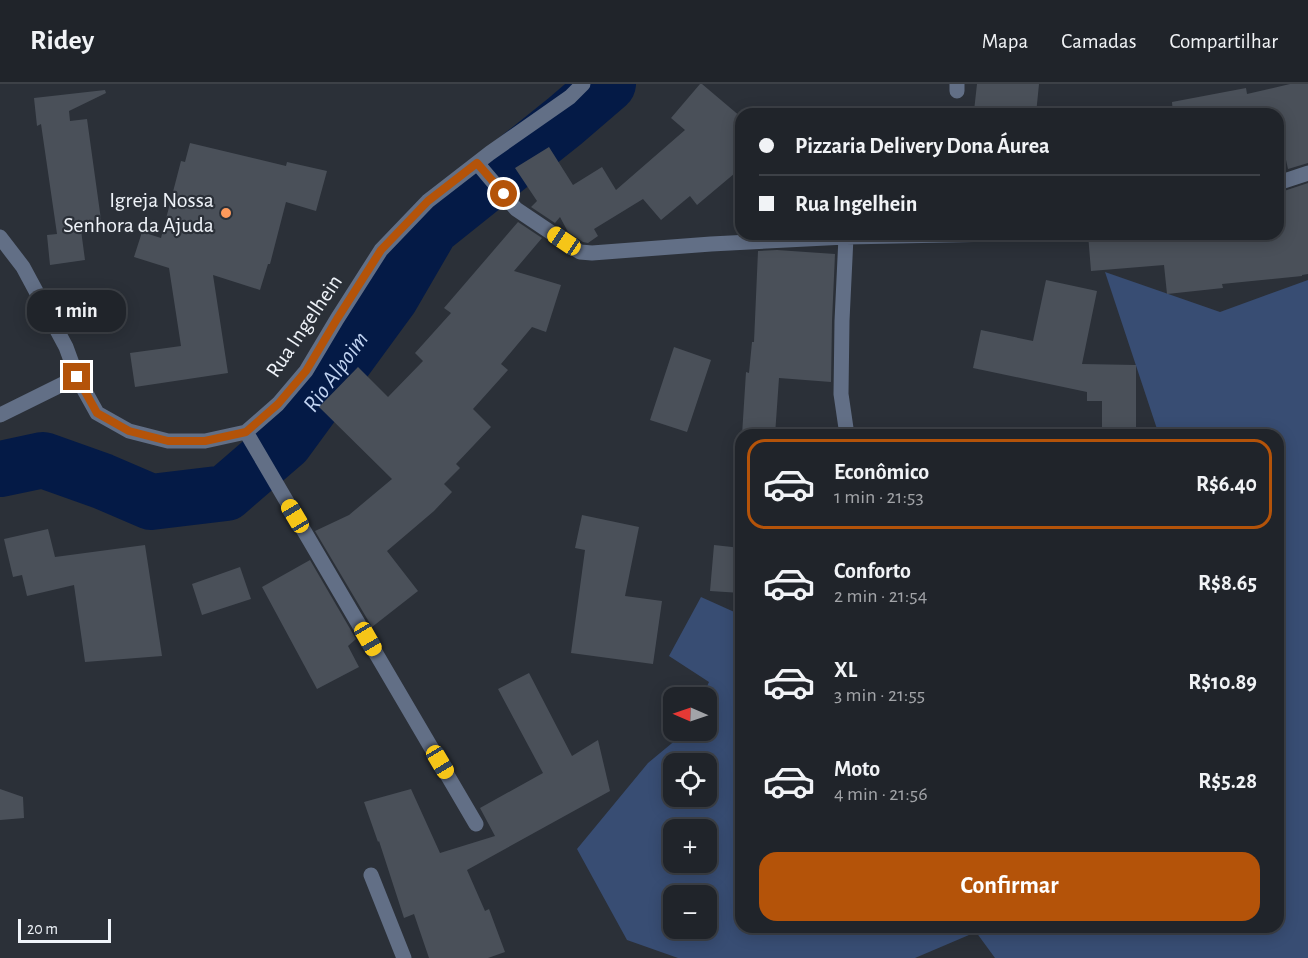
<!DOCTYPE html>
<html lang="pt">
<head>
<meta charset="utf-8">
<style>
	:root { --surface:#20242a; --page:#282c32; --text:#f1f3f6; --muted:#a2a4a8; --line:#3d4147; --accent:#b45309 }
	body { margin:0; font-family:"Alegreya Sans",sans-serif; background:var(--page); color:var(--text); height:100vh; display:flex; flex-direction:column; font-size:22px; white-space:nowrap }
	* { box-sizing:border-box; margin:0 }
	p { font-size:20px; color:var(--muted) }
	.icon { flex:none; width:33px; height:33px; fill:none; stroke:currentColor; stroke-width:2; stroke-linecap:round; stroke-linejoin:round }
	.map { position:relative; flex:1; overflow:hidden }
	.details { position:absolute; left:735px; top:345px; width:549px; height:504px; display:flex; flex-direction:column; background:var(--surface); border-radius:18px; box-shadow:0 3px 15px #0003,0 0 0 2px var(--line) }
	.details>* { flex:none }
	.guide { position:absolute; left:735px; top:24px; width:549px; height:132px; border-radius:18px; box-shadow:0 3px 15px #0003,0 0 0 2px var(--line); display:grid; align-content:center; height:132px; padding:0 24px; background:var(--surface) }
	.needle { width:39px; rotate:272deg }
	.tools { position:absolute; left:663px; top:603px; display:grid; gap:12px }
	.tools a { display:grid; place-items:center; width:54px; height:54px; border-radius:12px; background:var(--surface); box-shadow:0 3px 15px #0003,0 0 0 2px var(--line); font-size:30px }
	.scale { position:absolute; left:18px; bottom:15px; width:93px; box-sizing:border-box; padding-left:6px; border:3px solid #eff3f9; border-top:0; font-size:16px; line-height:21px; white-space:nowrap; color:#eff3f9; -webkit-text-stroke:4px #2b3038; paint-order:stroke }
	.end { position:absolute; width:27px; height:27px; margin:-14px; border:8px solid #b45309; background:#fff; box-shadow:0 0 0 3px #fff }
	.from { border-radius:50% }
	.bubble { position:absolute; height:42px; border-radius:18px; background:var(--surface); box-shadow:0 3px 15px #0003,0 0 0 2px var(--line); font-size:20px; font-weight:700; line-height:42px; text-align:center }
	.car { position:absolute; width:18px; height:36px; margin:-18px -9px; border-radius:8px; box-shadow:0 0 4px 2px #0007; background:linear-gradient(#f5c518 24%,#345 0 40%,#f5c518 0 76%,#345 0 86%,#f5c518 0) }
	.guide b { display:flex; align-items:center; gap:21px; height:57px; font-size:22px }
	.guide b+b { border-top:2px solid var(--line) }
	.guide i { width:15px; height:15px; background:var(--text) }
	ul { padding:10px 0 0; list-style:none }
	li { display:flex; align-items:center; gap:18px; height:90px; margin:0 12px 9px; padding:0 12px; border:3px solid transparent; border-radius:18px }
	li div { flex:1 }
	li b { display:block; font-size:22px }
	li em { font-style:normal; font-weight:700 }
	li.selected { border-color:var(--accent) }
	li>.icon { width:54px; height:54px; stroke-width:1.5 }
	.button { display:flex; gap:12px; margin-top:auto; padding:12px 24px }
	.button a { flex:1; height:69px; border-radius:18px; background:var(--accent); color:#fff; font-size:24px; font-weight:700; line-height:69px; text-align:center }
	header { display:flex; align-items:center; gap:36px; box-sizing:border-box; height:84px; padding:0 30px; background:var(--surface); border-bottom:2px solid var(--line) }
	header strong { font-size:28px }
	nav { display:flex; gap:33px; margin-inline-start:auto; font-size:21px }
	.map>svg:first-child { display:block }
</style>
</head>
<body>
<header>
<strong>Ridey</strong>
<nav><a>Mapa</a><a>Camadas</a><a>Compartilhar</a></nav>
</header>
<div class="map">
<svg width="1308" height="874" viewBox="0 0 1308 874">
	<rect width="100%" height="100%" fill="#2b3038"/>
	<path fill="#384d73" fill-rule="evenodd" d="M 1105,188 L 1220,228 L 1308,196 L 1308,874 L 995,874 L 976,848 L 915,874 L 678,874 L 627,856 L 577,765 L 648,679 L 683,650 L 685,647 L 706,646 L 706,614 L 702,613 L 709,598 L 669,572 L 701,513 L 741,531 L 741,843 L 1278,843 L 1278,351 L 1159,351 ZM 674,680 L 706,680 L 706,712 L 674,712 ZM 674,746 L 706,746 L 706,778 L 674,778 ZM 674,812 L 706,812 L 706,844 L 674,844 Z"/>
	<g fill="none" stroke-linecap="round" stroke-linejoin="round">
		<path stroke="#041a46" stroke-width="56" id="s1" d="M 0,385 L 43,376 L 102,397 L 151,418 L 226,409 L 285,358 L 391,213 L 431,144 L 565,37 L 608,0"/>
	</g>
	<path fill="#4a5059" d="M 700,0 L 702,0 L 741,33 L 741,84 L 697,121 L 690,112 L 661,136 L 643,115 L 594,145 L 598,152 L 588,159 L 583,158 L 568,148 L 560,133 L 555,139 L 531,123 L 537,117 L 515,84 L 549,63 L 573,101 L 602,83 L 616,106 L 685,46 L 671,34 Z
		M 977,0 L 1039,0 L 1036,30 L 1006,30 L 974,27 Z
		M 1290,0 L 1308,0 L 1308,79 L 1288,85 L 1278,39 L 1278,30 L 1173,30 L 1172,18 L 1246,4 L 1247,10 Z
		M 105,6 L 106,9 L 69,27 L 70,37 L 87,35 L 102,143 L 81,146 L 85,176 L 50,181 L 47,151 L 57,150 L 41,40 L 37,42 L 34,14 Z
		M 190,59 L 286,82 L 287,78 L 327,87 L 316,127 L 286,118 L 270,180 L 268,180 L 260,206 L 213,191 L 228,289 L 135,303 L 130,269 L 181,262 L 169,184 L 134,173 L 142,148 L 161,154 L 181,77 L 185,78 Z
		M 1308,99 L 1308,190 L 1302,191 L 1302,192 L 1222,200 L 1223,204 L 1167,210 L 1164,181 L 1091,187 L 1088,150 L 1278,150 L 1278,109 Z
		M 518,138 L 542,154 L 514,187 L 561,201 L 546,248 L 532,243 L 501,280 L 508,286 L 473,325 L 491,343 L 456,380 L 460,384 L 444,400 L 452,408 L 434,427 L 387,467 L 418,507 L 372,543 L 315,447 L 349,431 L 392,395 L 319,323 L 358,283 L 388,313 L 423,277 L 415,269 L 451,229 L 444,224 Z
		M 777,166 L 835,170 L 832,237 L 831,298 L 779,294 L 775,351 L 742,351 L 746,288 L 749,289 L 752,258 L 754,258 L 758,167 Z
		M 1046,196 L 1097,207 L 1082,280 L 1136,281 L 1136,351 L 1102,351 L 1102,317 L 1087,317 L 1087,308 L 973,284 L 981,246 L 1033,257 Z
		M 674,263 L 711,276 L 687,348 L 650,336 Z
		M 582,431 L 639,443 L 625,512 L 662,517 L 653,580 L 571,569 L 585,466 L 575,464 Z
		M 48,445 L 55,473 L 145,461 L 162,572 L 85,578 L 74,501 L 27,512 L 22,491 L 13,493 L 4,455 Z
		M 714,461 L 741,464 L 741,509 L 710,507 Z
		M 310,476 L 356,555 L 348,562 L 359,583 L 317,605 L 262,503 Z
		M 240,483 L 251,515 L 202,531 L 192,500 Z
		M 529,589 L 572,672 L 598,656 L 610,707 L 467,786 L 485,827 L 489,825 L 505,868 L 488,874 L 429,874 L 414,830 L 404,834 L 379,757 L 378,758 L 364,718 L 411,705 L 440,769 L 495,752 L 480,724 L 543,689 L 498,605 Z
		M 0,705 L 23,713 L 24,734 L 0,736 Z"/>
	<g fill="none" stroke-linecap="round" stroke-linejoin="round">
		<path stroke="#626f86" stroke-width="15" d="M 957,7 L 957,0
			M 477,79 L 516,125 L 580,168 L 592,169 L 711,160 L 846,153 L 999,150
			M 1278,99 L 1308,89
			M 0,153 L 23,183 L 66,263 L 77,293
			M 846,153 L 842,237 L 841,310 L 847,351
			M 0,331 L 77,293 L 97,329 L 129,347 L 168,357 L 205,357 L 246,348 L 278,320 L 306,287 L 337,235 L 381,166 L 428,117 L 490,69 L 570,13 L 583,0
			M 246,348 L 476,740
			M 371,791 L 404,874"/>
	</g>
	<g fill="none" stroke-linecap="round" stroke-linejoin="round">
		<path stroke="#b45309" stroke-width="8" d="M 77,293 L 97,329 L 129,347 L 168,357 L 205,357 L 246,348 L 278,320 L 306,287 L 337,235 L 381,166 L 428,117 L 477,79 L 504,110"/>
	</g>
	<circle fill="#ff9a5b" stroke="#2b3038" stroke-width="2" cx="226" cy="129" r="6"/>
	<g text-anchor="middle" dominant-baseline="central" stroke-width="4.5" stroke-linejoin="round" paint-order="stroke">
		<g font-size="22" fill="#eff3f9" stroke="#2b3038" text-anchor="end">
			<text x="214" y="116">Igreja Nossa<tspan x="214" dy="25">Senhora da Ajuda</tspan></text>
		</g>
		<g font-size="22" fill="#eff3f9" stroke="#2b3038">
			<text transform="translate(304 242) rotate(-56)">Rua Ingelhein</text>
		</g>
		<g font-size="24" font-style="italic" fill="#c0d2f0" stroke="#2b3038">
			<text stroke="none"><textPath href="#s1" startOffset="400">Rio Alpoim</textPath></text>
		</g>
	</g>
</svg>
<div class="tools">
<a><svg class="needle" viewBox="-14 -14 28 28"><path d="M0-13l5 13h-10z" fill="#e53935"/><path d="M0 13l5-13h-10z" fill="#a2a4a8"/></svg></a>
<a><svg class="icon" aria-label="locate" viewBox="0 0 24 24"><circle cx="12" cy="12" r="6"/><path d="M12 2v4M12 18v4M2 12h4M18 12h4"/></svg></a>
<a>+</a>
<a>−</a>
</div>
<div class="scale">20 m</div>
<i class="end from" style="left:504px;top:110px"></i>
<i class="end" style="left:77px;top:293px"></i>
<div class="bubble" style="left:27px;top:206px;width:99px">1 min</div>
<i class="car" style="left:564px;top:157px;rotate:304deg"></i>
<i class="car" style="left:295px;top:432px;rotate:329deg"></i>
<i class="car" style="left:368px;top:555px;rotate:150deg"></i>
<i class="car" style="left:440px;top:678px;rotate:149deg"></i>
<div class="guide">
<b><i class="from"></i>Pizzaria Delivery Dona Áurea</b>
<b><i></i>Rua Ingelhein</b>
</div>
<section class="details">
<ul>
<li class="selected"><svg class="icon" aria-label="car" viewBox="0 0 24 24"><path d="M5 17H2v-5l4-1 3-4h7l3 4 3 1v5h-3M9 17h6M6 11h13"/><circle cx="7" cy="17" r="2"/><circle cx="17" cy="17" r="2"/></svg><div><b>Econômico</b><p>1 min · 21:53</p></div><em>R$6.40</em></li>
<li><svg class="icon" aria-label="car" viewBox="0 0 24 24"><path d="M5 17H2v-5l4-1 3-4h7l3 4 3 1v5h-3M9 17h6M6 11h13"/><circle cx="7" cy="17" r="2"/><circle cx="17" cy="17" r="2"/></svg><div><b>Conforto</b><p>2 min · 21:54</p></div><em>R$8.65</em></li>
<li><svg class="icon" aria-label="car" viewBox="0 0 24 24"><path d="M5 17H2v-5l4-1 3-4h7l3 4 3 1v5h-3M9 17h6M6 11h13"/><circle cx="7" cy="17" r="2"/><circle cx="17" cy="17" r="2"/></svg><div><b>XL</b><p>3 min · 21:55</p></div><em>R$10.89</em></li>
<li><svg class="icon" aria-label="car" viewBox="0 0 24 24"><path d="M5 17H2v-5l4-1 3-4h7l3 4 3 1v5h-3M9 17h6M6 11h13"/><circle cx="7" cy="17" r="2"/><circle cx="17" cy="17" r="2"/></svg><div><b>Moto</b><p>4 min · 21:56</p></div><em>R$5.28</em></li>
</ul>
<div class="button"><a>Confirmar</a></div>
</section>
</div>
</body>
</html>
